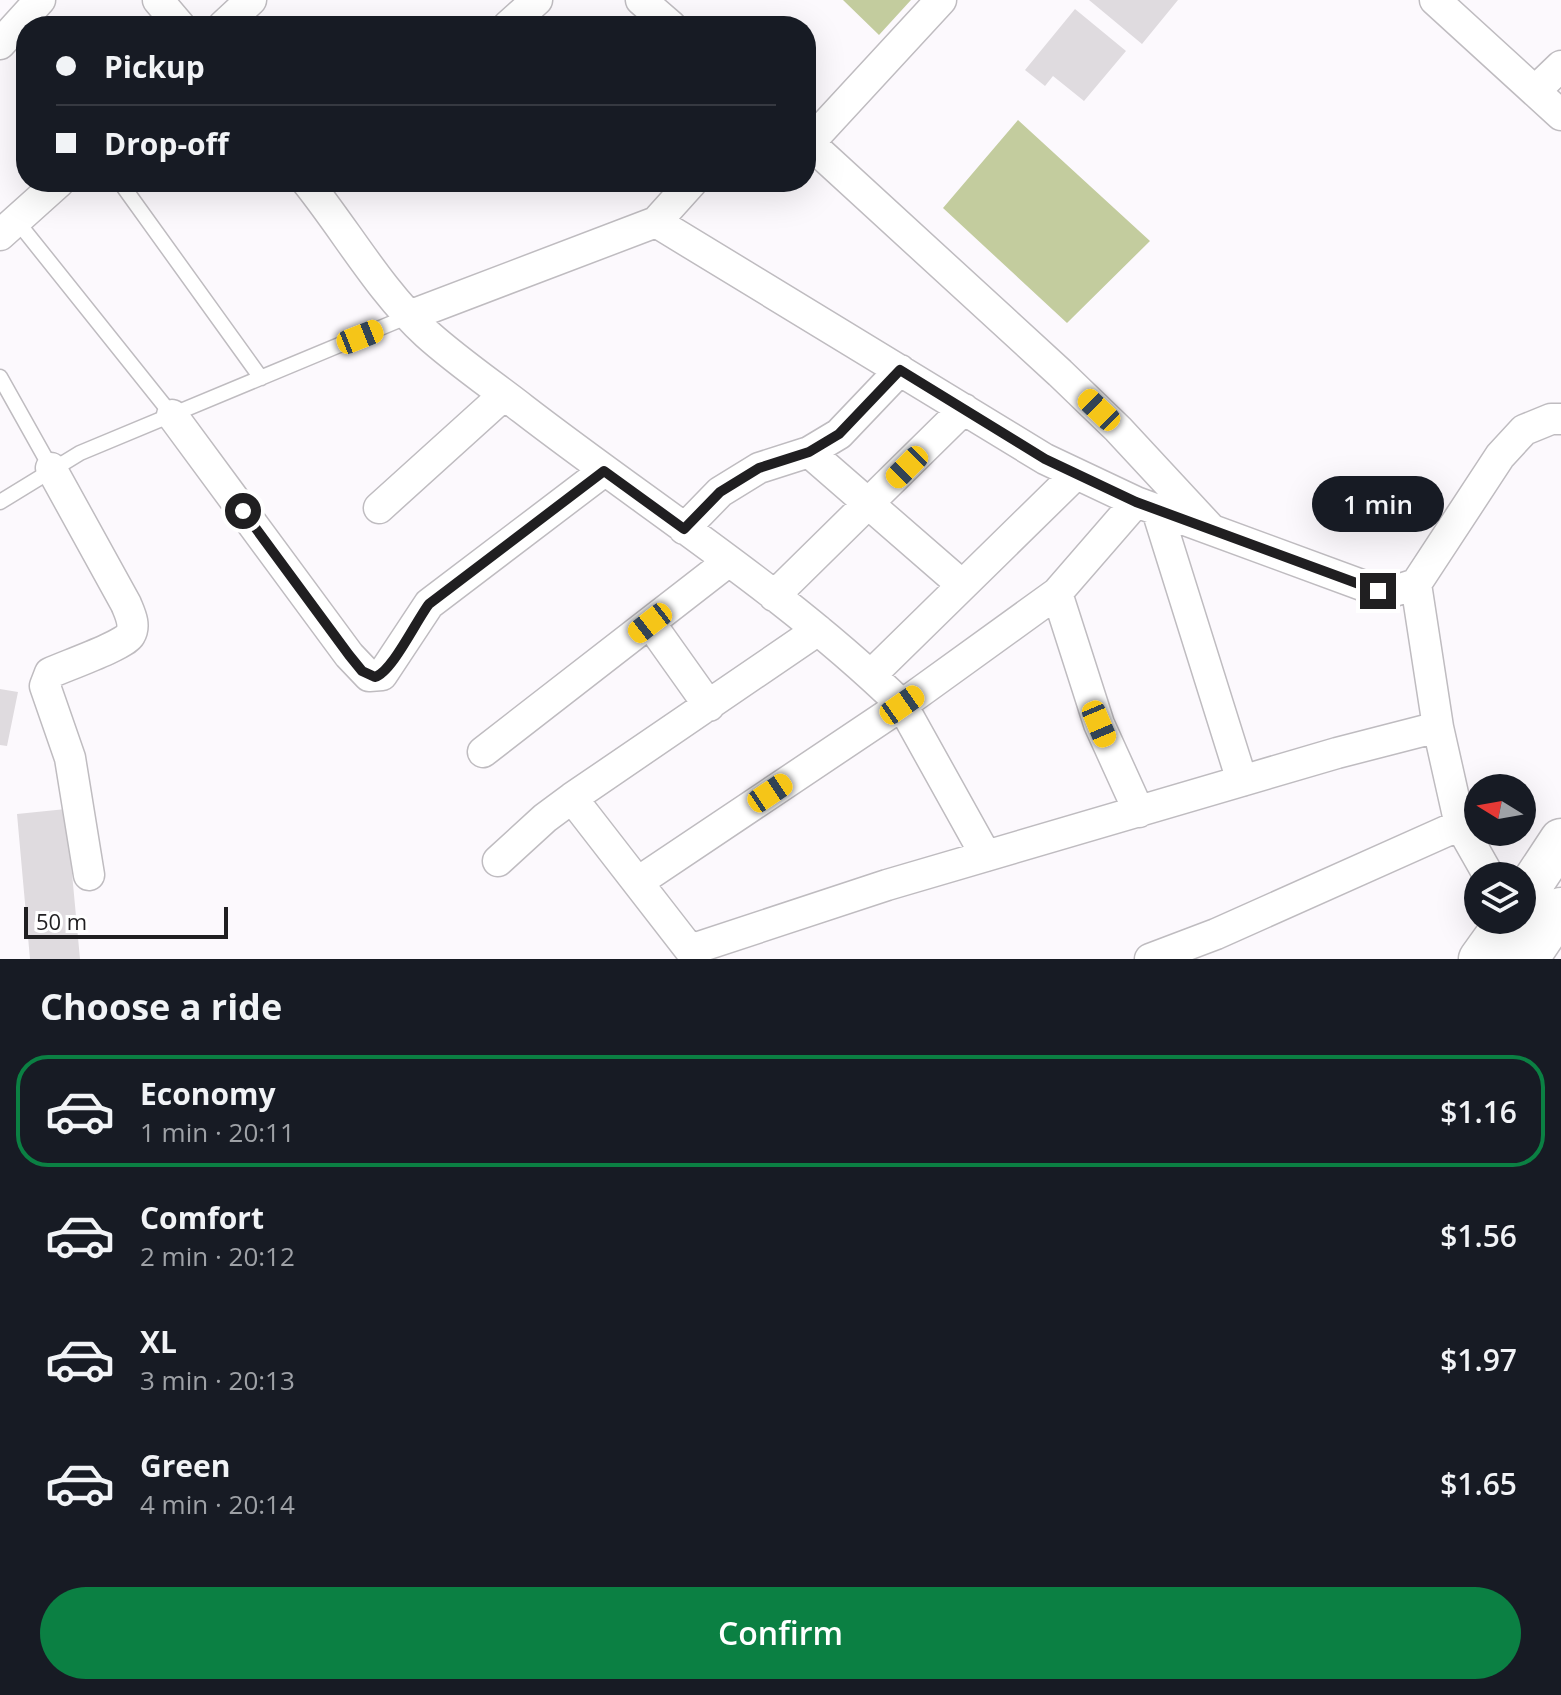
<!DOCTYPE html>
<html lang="en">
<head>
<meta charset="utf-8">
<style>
	:root { --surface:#171b24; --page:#20242c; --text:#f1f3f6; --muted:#9ea1a6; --line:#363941; --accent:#0b8043 }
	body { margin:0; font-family:"Open Sans",sans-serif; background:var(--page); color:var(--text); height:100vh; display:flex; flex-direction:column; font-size:30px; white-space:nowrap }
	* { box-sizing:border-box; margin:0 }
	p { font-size:26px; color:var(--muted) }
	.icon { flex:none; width:44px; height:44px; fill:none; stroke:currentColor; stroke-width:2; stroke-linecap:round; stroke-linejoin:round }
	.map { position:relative; height:959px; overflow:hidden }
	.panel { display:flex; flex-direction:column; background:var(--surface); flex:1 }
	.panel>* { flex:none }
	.banner { position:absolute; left:16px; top:16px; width:800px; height:176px; border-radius:32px; box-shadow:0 8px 32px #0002; display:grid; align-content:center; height:176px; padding:0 40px; background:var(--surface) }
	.needle { width:52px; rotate:281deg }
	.tools { position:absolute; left:1464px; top:774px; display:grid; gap:16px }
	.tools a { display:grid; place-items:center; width:72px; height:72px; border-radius:50%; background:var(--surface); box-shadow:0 8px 32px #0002; font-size:40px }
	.scale { position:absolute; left:24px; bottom:20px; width:204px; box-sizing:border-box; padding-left:8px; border:4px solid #201f21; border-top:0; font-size:22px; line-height:28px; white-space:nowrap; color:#201f21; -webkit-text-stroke:6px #fff; paint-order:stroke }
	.end { position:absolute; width:36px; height:36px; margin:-18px; border:10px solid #201f21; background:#fff; box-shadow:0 0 0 4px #fff }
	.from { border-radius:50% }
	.bubble { position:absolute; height:56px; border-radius:28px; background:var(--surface); box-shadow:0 8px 32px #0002; font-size:26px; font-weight:600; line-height:56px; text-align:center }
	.car { position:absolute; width:24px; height:48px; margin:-24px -12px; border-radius:10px; box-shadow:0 0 6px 2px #0007; background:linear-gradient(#f5c518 24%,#345 0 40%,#f5c518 0 76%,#345 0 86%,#f5c518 0) }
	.banner b { display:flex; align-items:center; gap:28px; height:76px; font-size:30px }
	.banner b+b { border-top:2px solid var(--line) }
	.banner i { width:20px; height:20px; background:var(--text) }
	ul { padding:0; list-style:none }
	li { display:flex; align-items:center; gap:24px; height:112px; margin:0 16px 12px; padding:0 24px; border:4px solid transparent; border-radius:32px }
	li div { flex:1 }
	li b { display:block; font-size:30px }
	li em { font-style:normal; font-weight:600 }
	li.selected { border-color:var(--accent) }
	li>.icon { width:72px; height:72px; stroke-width:1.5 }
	h2 { padding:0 40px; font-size:36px; line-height:96px }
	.primary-button { display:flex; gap:16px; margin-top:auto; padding:16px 40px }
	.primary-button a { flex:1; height:92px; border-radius:48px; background:var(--accent); color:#fff; font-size:32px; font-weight:600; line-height:92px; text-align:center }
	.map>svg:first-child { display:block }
</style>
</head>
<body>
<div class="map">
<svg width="1561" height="959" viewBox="0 0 1561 959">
	<rect width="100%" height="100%" fill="#fcf9fd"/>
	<path fill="#c3cc9e" d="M 843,0 L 911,0 L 879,35 Z
		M 1018,120 L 1150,241 L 1067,323 L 943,208 Z"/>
	<path fill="#dfdbdf" d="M 1089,0 L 1178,0 L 1142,44 Z
		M 1075,9 L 1126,51 L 1084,101 L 1053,76 L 1045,86 L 1025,70 Z
		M 0,689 L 18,692 L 7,746 L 0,745 Z
		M 66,809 L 80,959 L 30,959 L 17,814 Z"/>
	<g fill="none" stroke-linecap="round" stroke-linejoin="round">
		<defs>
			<path id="lane" d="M 120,182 L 261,378
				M 16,220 L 172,415
				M 0,377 L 51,468
				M 0,502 L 80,453 L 409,316"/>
			<path id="street" d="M 158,0 L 180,26
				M 641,0 L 671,26
				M 1435,0 L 1561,115
				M 223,26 L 251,0
				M 508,26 L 537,0
				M 0,44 L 40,0
				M 1536,90 L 1561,66
				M 806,140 L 1060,373 L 1118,429 L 1209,527
				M 809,143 L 941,0
				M 307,182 C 347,232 380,291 427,334 C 457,361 492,385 523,409 C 650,507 787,593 902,705 L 1057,593 L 1136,502
				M 656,222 L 1045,459 L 1136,502 L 1378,591 L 1391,592 L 1416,584 L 1500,456 L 1524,430 L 1551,419 L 1561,419
				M 0,235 L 59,182
				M 409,316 L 656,222 L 692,182
				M 172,415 L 349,655 L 369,676 L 382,675 L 429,604 L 604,471
				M 809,452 L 962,585
				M 51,468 L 126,604 C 130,614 136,625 130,635 C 125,645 65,666 50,673 L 45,686 L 70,758 L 89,875
				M 379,508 L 504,395
				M 1157,510 L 1242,781
				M 684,529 L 720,492 L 759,468 L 809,452 L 839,434 L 900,370
				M 1416,584 L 1438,727 L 1460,825 L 1489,876
				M 1057,593 L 1099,724 L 1139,812
				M 774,596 L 964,409
				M 650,623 L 709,706
				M 871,675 L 1076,474
				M 483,752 L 729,561
				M 572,798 L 690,950 L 887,885 L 1337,753 L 1438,727
				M 498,861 L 545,818 L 572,798 L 818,630
				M 638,882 L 902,705 L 986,856
				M 1150,959 L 1216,934 L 1460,825"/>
			<path id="secondary" d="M 1522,899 L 1561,840
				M 1480,959 L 1508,920
				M 1527,959 L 1561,909"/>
		</defs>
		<use href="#lane" stroke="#bfbcc0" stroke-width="17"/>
		<use href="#street" stroke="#bfbcc0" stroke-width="33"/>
		<use href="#secondary" stroke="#bfbcc0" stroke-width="45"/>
		<use href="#lane" stroke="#fff" stroke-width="14"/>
		<use href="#street" stroke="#fff" stroke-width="30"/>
		<use href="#secondary" stroke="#fff" stroke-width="42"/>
	</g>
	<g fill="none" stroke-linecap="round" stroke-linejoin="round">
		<path stroke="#201f21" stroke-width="10" d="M 243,511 L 349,655 L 362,671 L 375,677 C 392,672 416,621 429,604 L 604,471 L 684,529 L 720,492 L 759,468 L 809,452 L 839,434 L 900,370 L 1045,459 L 1136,502 L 1378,591"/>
	</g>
</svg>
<div class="tools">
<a><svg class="needle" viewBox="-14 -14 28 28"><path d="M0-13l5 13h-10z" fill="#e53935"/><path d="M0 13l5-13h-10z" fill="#9ea1a6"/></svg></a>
<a><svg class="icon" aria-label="layers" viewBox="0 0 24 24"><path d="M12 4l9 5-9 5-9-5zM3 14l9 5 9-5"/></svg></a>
</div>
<div class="scale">50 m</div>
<i class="end from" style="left:243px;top:511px"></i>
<i class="end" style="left:1378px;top:591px"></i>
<div class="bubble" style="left:1312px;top:476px;width:132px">1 min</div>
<i class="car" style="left:360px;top:337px;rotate:68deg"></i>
<i class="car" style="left:1099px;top:410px;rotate:314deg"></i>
<i class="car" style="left:907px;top:467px;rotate:225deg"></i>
<i class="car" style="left:650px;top:623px;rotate:232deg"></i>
<i class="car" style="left:902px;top:705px;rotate:55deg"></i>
<i class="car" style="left:1099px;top:724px;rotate:157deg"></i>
<i class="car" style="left:770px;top:793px;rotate:56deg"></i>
<div class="banner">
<b><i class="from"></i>Pickup</b>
<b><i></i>Drop-off</b>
</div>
</div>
<section class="panel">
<h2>Choose a ride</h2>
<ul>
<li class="selected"><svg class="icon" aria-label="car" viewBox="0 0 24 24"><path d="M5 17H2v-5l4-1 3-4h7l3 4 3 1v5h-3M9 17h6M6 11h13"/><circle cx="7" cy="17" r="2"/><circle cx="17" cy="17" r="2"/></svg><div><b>Economy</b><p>1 min · 20:11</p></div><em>$1.16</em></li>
<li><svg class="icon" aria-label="car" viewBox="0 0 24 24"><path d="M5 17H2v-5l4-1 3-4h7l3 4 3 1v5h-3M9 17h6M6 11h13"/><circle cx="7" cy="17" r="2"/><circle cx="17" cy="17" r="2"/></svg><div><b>Comfort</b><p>2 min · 20:12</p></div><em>$1.56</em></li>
<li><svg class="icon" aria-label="car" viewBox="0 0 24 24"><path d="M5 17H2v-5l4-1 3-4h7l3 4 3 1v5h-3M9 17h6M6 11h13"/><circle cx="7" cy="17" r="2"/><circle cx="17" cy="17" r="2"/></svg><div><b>XL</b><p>3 min · 20:13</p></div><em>$1.97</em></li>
<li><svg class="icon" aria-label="car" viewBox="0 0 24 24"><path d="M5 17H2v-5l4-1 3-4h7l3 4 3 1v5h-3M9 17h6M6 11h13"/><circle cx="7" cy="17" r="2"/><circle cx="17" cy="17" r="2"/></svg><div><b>Green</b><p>4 min · 20:14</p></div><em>$1.65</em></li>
</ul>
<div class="primary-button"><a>Confirm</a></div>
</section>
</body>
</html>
